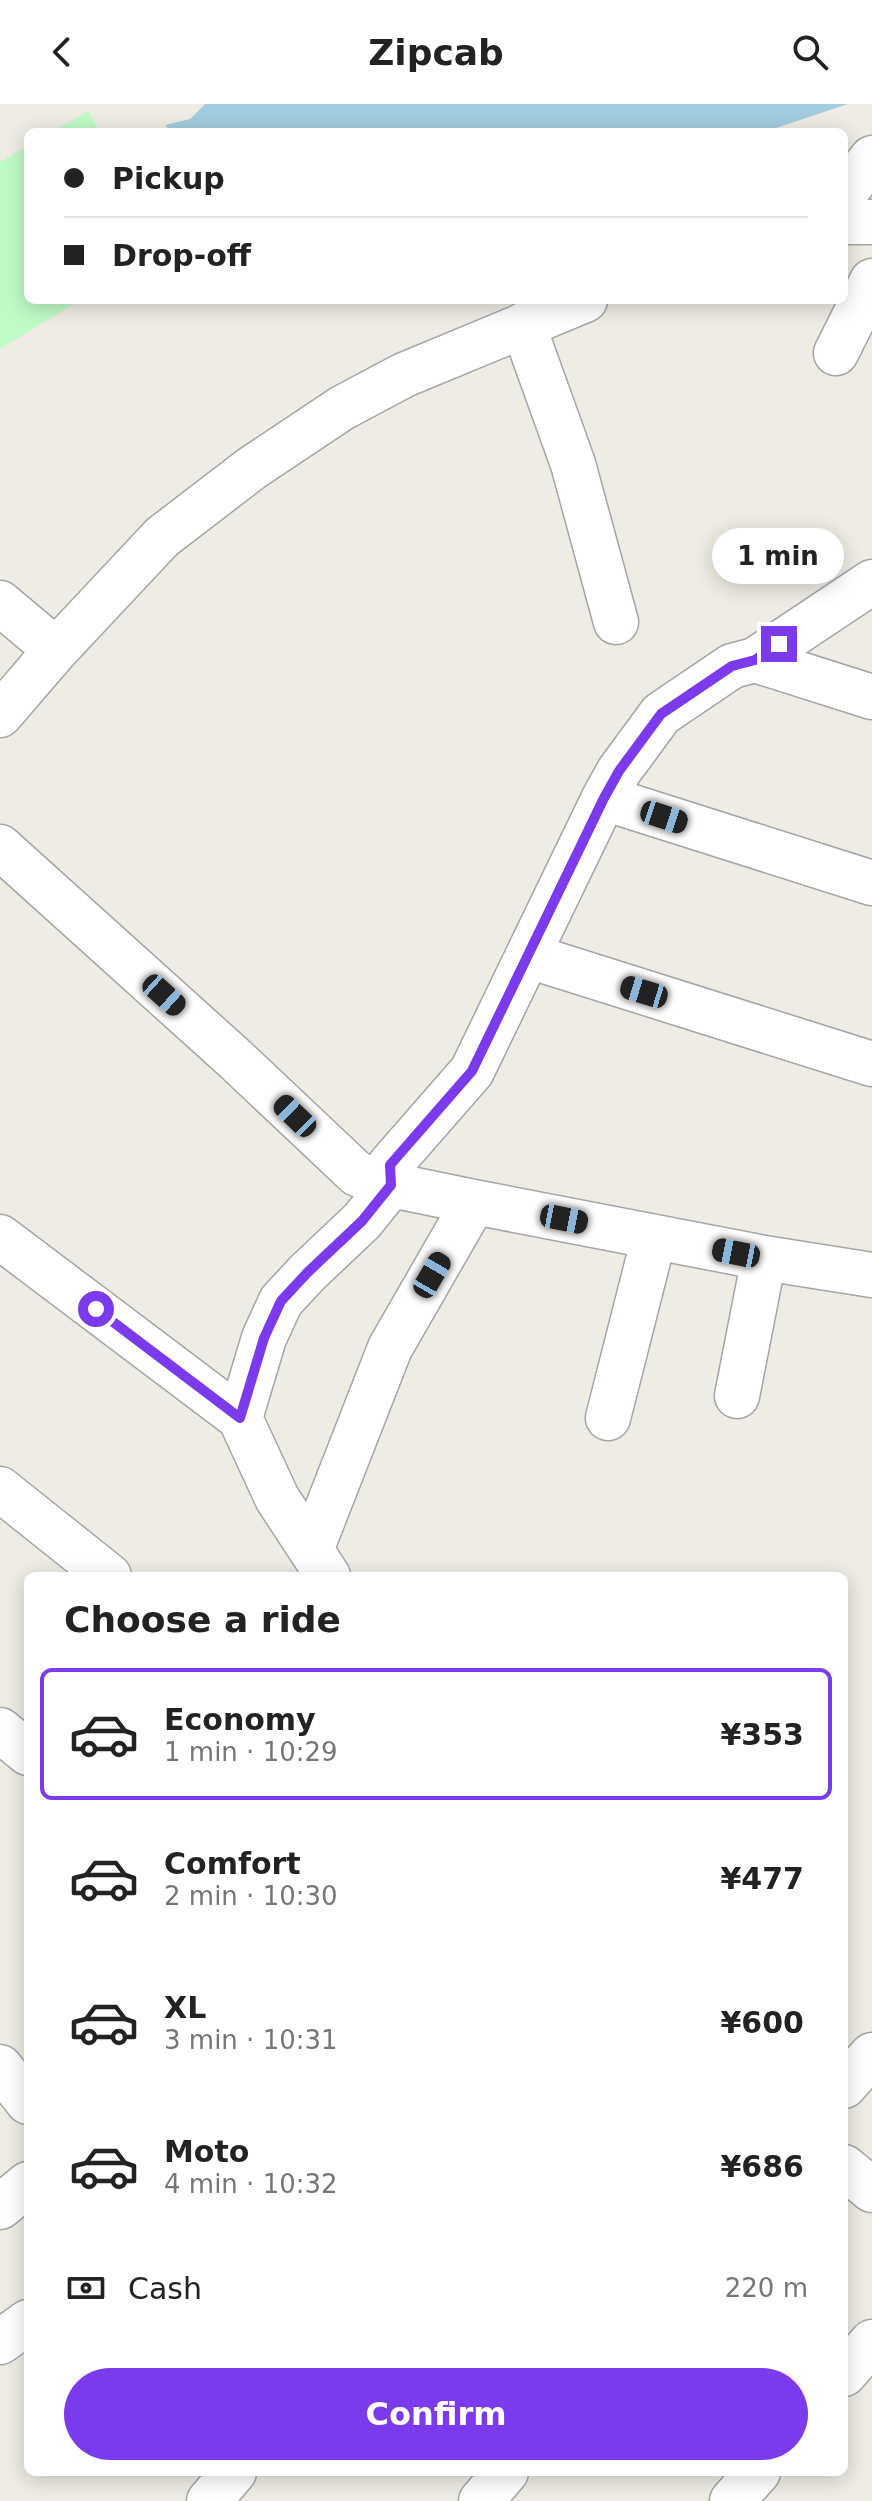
<!DOCTYPE html>
<html lang="en">
<head>
<meta charset="utf-8">
<style>
	:root { --surface:#fff; --page:#f6f6f6; --text:#222; --muted:#767676; --line:#e0e0e0; --accent:#7c3aed }
	body { margin:0; font-family:"DejaVu Sans",sans-serif; background:var(--page); color:var(--text); height:100vh; display:flex; flex-direction:column; font-size:30px; white-space:nowrap }
	* { box-sizing:border-box; margin:0 }
	p { font-size:26px; color:var(--muted) }
	.icon { flex:none; width:44px; height:44px; fill:none; stroke:currentColor; stroke-width:2; stroke-linecap:round; stroke-linejoin:round }
	.map { position:relative; flex:1; overflow:hidden }
	.drawer { position:absolute; left:24px; top:1468px; width:824px; height:904px; display:flex; flex-direction:column; background:var(--surface); border-radius:12px; box-shadow:0 4px 20px #0003 }
	.drawer>* { flex:none }
	.guide { position:absolute; left:24px; top:24px; width:824px; height:176px; border-radius:12px; box-shadow:0 4px 20px #0003; display:grid; align-content:center; height:176px; padding:0 40px; background:var(--surface) }
	.end { position:absolute; width:36px; height:36px; margin:-18px; border:10px solid #7c3aed; background:#fff; box-shadow:0 0 0 4px #fff }
	.from { border-radius:50% }
	.bubble { position:absolute; height:56px; border-radius:28px; background:var(--surface); box-shadow:0 4px 20px #0003; font-size:26px; font-weight:800; line-height:56px; text-align:center }
	.car { position:absolute; width:24px; height:48px; margin:-24px -12px; border-radius:10px; box-shadow:0 0 6px 2px #0007; background:linear-gradient(#222 24%,#8ab4d8 0 40%,#222 0 76%,#8ab4d8 0 86%,#222 0) }
	.guide b { display:flex; align-items:center; gap:28px; height:76px; font-size:30px }
	.guide b+b { border-top:2px solid var(--line) }
	.guide i { width:20px; height:20px; background:var(--text) }
	ul { padding:0; list-style:none }
	li { display:flex; align-items:center; gap:24px; height:132px; margin:0 16px 12px; padding:0 24px; border:4px solid transparent; border-radius:12px }
	li div { flex:1 }
	li b { display:block; font-size:30px }
	li em { font-style:normal; font-weight:800 }
	li.active { border-color:var(--accent) }
	li>.icon { width:72px; height:72px; stroke-width:1.5 }
	h2 { padding:0 40px; font-size:36px; line-height:96px }
	.pay { display:flex; align-items:center; gap:20px; height:88px; padding:0 40px; font-size:30px }
	.pay p { margin-inline-start:auto }
	.cta { display:flex; gap:16px; margin-top:auto; padding:16px 40px }
	.cta a { flex:1; height:92px; border-radius:48px; background:var(--accent); color:#fff; font-size:32px; font-weight:800; line-height:92px; text-align:center }
	header { display:flex; justify-content:space-between; align-items:center; height:104px; padding:0 40px; background:var(--surface); font-size:36px; font-weight:800 }
	.map>svg:first-child { display:block }
</style>
</head>
<body>
<header><svg class="icon" aria-label="back" viewBox="0 0 24 24"><path d="M15 5l-7 7 7 7"/></svg>Zipcab<svg class="icon" aria-label="search" viewBox="0 0 24 24"><circle cx="10" cy="10" r="6"/><path d="M15 15l6 6"/></svg></header>
<div class="map">
<svg width="872" height="2397" viewBox="0 0 872 2397">
	<rect width="100%" height="100%" fill="#efece3"/>
	<path fill="#befbc7" d="M 88,7 L 100,28 L 52,28 Z
		M 28,42 L 28,196 L 80,196 L 0,245 L 0,58 Z"/>
	<path fill="#a2cdde" d="M 205,0 L 848,0 L 764,28 L 172,28 L 165,21 L 190,15 Z"/>
	<g fill="none" stroke-linecap="round" stroke-linejoin="round">
		<defs>
			<path id="minor" d="M 844,90 L 872,54
				M 844,118 L 872,118
				M 523,221 L 573,360 L 616,518
				M 836,249 L 872,177
				M 0,499 L 56,546
				M 755,556 L 872,593
				M 0,611 L 56,546 L 162,433 L 252,364 L 342,304 L 404,271 L 585,196
				M 604,694 L 872,779
				M 0,743 L 234,954 L 357,1070 L 391,1081 L 474,1098 L 764,1154 L 872,1171
				M 529,852 L 872,960
				M 0,1133 L 240,1314
				M 737,1292 L 764,1154
				M 608,1314 L 654,1133
				M 0,1385 L 109,1472
				M 311,1446 L 390,1244 L 474,1098
				M 328,1472 L 277,1394 L 240,1314 L 264,1234 L 281,1197 L 307,1169 L 362,1117 L 391,1081 L 390,1061 L 472,967 L 604,694 L 619,667 L 661,610 L 732,562 L 755,556 L 872,478
				M 0,1626 L 28,1649
				M 0,1963 L 28,1998
				M 844,1982 L 872,1951
				M 844,2063 L 872,2086
				M 0,2103 L 28,2080
				M 0,2238 L 28,2218
				M 844,2270 L 872,2238
				M 209,2397 L 234,2368
				M 481,2397 L 506,2368
				M 732,2397 L 758,2368"/>
		</defs>
		<use href="#minor" stroke="#a5a5a5" stroke-width="47"/>
		<use href="#minor" stroke="#fff" stroke-width="44"/>
	</g>
	<g fill="none" stroke-linecap="round" stroke-linejoin="round">
		<path stroke="#7c3aed" stroke-width="10" d="M 96,1205 L 240,1314 L 264,1234 L 281,1197 L 307,1169 L 362,1117 L 391,1081 L 390,1061 L 472,967 L 604,694 L 619,667 L 661,610 L 732,562 L 755,556 L 779,540"/>
	</g>
</svg>
<i class="end from" style="left:96px;top:1205px"></i>
<i class="end" style="left:779px;top:540px"></i>
<div class="bubble" style="left:712px;top:424px;width:132px">1 min</div>
<i class="car" style="left:664px;top:713px;rotate:108deg"></i>
<i class="car" style="left:644px;top:888px;rotate:287deg"></i>
<i class="car" style="left:164px;top:891px;rotate:132deg"></i>
<i class="car" style="left:295px;top:1012px;rotate:314deg"></i>
<i class="car" style="left:564px;top:1115px;rotate:101deg"></i>
<i class="car" style="left:736px;top:1149px;rotate:281deg"></i>
<i class="car" style="left:432px;top:1171px;rotate:30deg"></i>
<div class="guide">
<b><i class="from"></i>Pickup</b>
<b><i></i>Drop-off</b>
</div>
<section class="drawer">
<h2>Choose a ride</h2>
<ul>
<li class="active"><svg class="icon" aria-label="car" viewBox="0 0 24 24"><path d="M5 17H2v-5l4-1 3-4h7l3 4 3 1v5h-3M9 17h6M6 11h13"/><circle cx="7" cy="17" r="2"/><circle cx="17" cy="17" r="2"/></svg><div><b>Economy</b><p>1 min · 10:29</p></div><em>¥353</em></li>
<li><svg class="icon" aria-label="car" viewBox="0 0 24 24"><path d="M5 17H2v-5l4-1 3-4h7l3 4 3 1v5h-3M9 17h6M6 11h13"/><circle cx="7" cy="17" r="2"/><circle cx="17" cy="17" r="2"/></svg><div><b>Comfort</b><p>2 min · 10:30</p></div><em>¥477</em></li>
<li><svg class="icon" aria-label="car" viewBox="0 0 24 24"><path d="M5 17H2v-5l4-1 3-4h7l3 4 3 1v5h-3M9 17h6M6 11h13"/><circle cx="7" cy="17" r="2"/><circle cx="17" cy="17" r="2"/></svg><div><b>XL</b><p>3 min · 10:31</p></div><em>¥600</em></li>
<li><svg class="icon" aria-label="car" viewBox="0 0 24 24"><path d="M5 17H2v-5l4-1 3-4h7l3 4 3 1v5h-3M9 17h6M6 11h13"/><circle cx="7" cy="17" r="2"/><circle cx="17" cy="17" r="2"/></svg><div><b>Moto</b><p>4 min · 10:32</p></div><em>¥686</em></li>
</ul>
<div class="pay"><svg class="icon" aria-label="cash" viewBox="0 0 24 24"><path d="M3 7h18v10H3z"/><circle cx="12" cy="12" r="2"/></svg>Cash<p>220 m</p></div>
<div class="cta"><a>Confirm</a></div>
</section>
</div>
</body>
</html>
